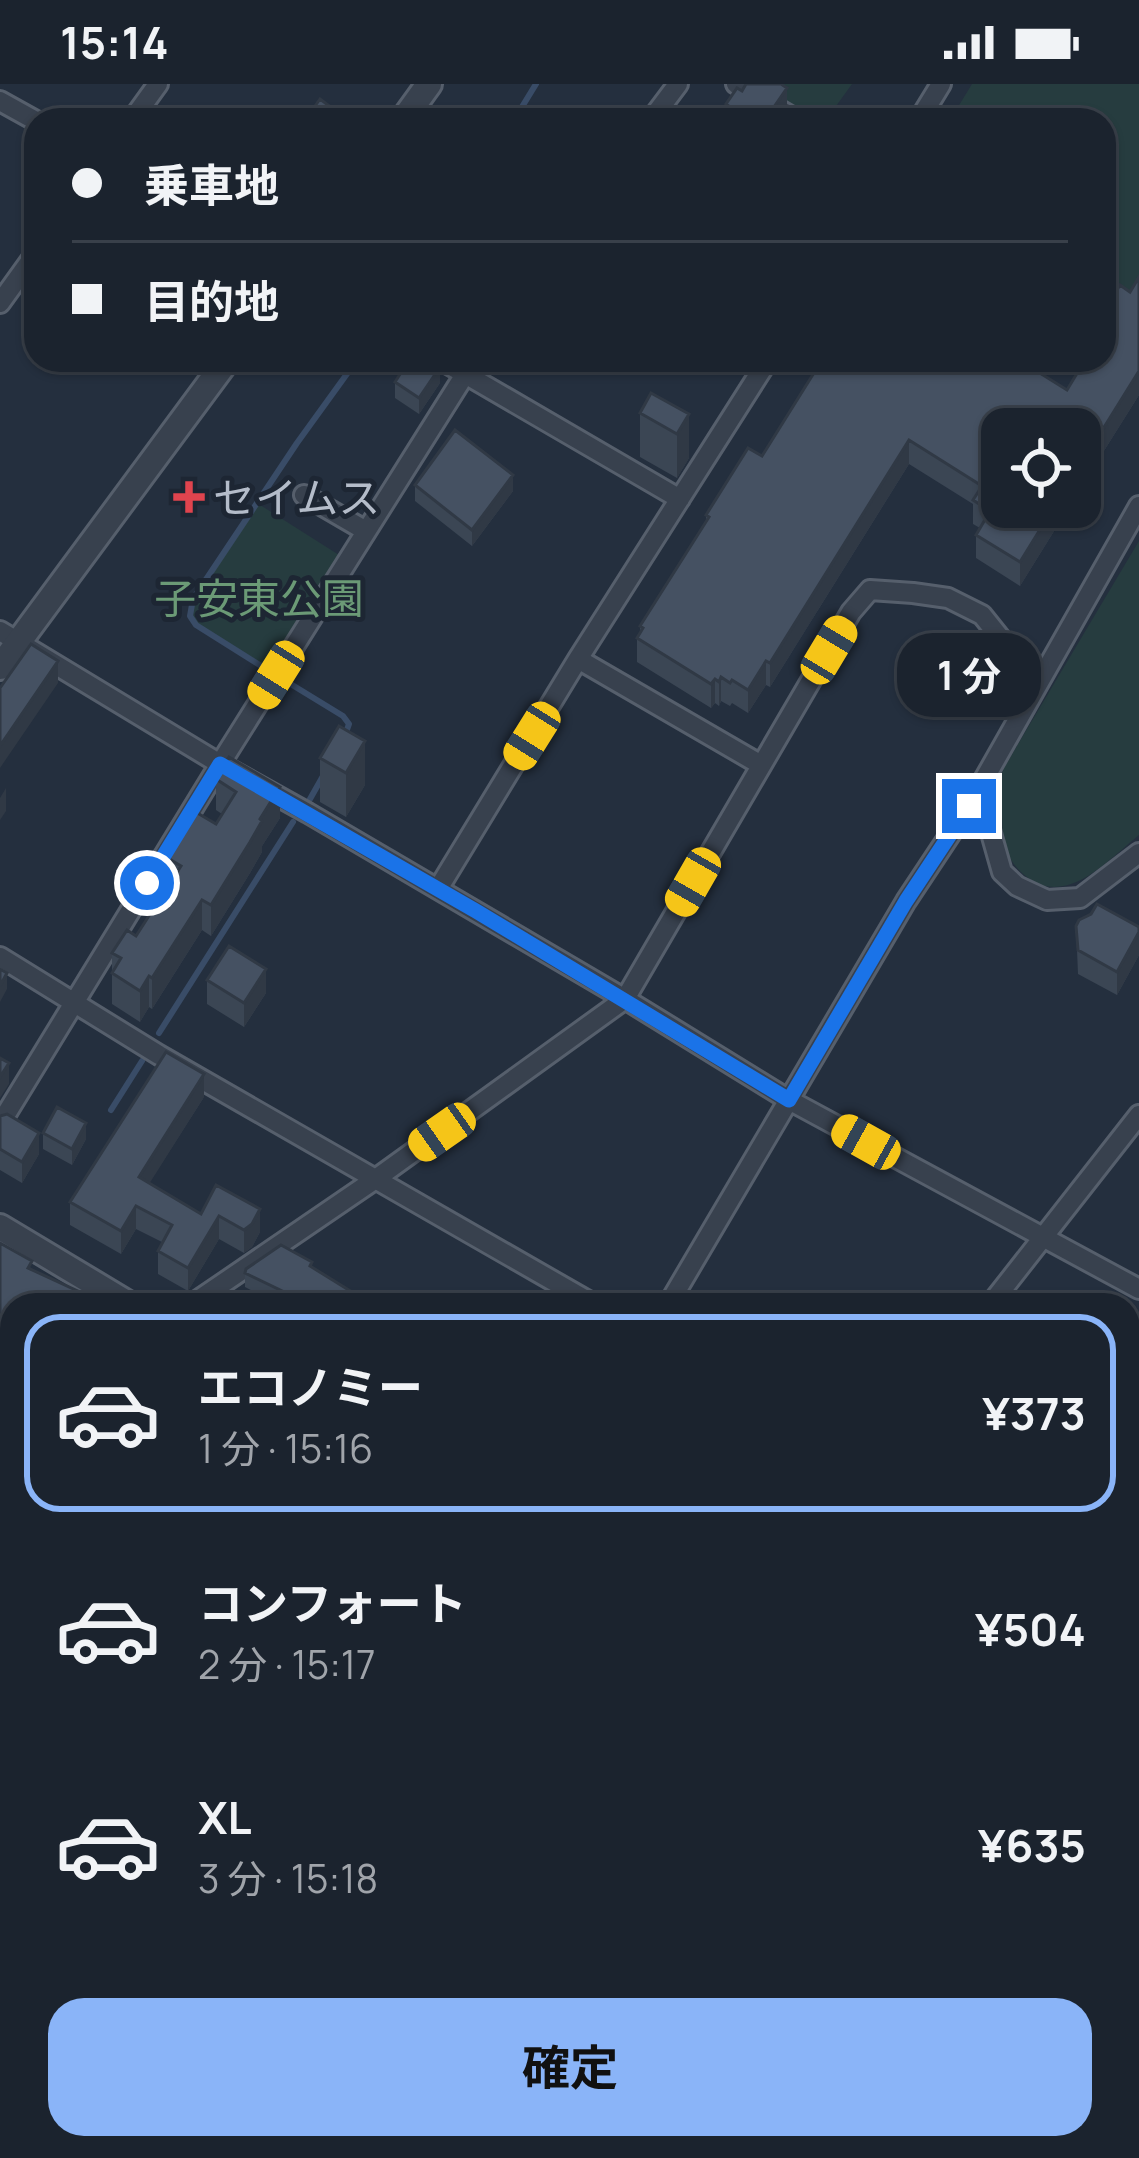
<!DOCTYPE html>
<html lang="ja">
<head>
<meta charset="utf-8">
<style>
	:root { --surface:#1b232e; --page:#282f3a; --text:#f1f3f6; --muted:#a0a4aa; --line:#39404a; --accent:#8ab4f8 }
	body { margin:0; font-family:Manrope,"Noto Sans JP",sans-serif; background:var(--page); color:var(--text); height:100vh; display:flex; flex-direction:column; font-size:45px; white-space:nowrap }
	* { box-sizing:border-box; margin:0 }
	p { font-size:39px; color:var(--muted) }
	.icon { flex:none; width:66px; height:66px; fill:none; stroke:currentColor; stroke-width:2; stroke-linecap:round; stroke-linejoin:round }
	.map { position:relative; flex:1; overflow:hidden }
	.details { position:absolute; left:0px; top:1209px; width:1140px; height:867px; display:flex; flex-direction:column; background:var(--surface); border-radius:36px 36px 0 0; box-shadow:0 3px 9px #0004,0 0 0 3px var(--line) }
	.details>* { flex:none }
	.hud { position:absolute; left:24px; top:24px; width:1092px; height:264px; border-radius:36px; box-shadow:0 3px 9px #0004,0 0 0 3px var(--line); display:grid; align-content:center; height:264px; padding:0 48px; background:var(--surface) }
	.buttons { position:absolute; left:981px; top:324px; display:grid; gap:24px }
	.buttons a { display:grid; place-items:center; width:120px; height:120px; border-radius:24px; background:var(--surface); box-shadow:0 3px 9px #0004,0 0 0 3px var(--line); font-size:60px }
	.end { position:absolute; width:54px; height:54px; margin:-27px; border:15px solid #1a73e8; background:#fff; box-shadow:0 0 0 6px #fff }
	.from { border-radius:50% }
	.bubble { position:absolute; height:84px; border-radius:36px; background:var(--surface); box-shadow:0 3px 9px #0004,0 0 0 3px var(--line); font-size:39px; font-weight:700; line-height:84px; text-align:center }
	.car { position:absolute; width:36px; height:72px; margin:-36px -18px; border-radius:15px; box-shadow:0 0 9px 3px #0007; background:linear-gradient(#f5c518 24%,#345 0 40%,#f5c518 0 76%,#345 0 86%,#f5c518 0) }
	.hud b { display:flex; align-items:center; gap:42px; height:114px; font-size:45px }
	.hud b+b { border-top:3px solid var(--line) }
	.hud i { width:30px; height:30px; background:var(--text) }
	ul { padding:21px 0 0; list-style:none }
	li { display:flex; align-items:center; gap:36px; height:198px; margin:0 24px 18px; padding:0 24px; border:6px solid transparent; border-radius:36px }
	li div { flex:1 }
	li b { display:block; font-size:45px }
	li em { font-style:normal; font-weight:700 }
	li.on { border-color:var(--accent) }
	li>.icon { width:108px; height:108px; stroke-width:1.5 }
	.action { display:flex; gap:24px; margin-top:auto; padding:24px 48px }
	.action a { flex:1; height:138px; border-radius:36px; background:var(--accent); color:#111; font-size:48px; font-weight:700; line-height:138px; text-align:center }
	.status { display:flex; justify-content:space-between; align-items:center; height:84px; padding:0 60px; background:var(--surface); direction:ltr }
	.status svg { height:33px; fill:currentColor }
	.map>svg:first-child { display:block }
</style>
</head>
<body>
<div class="status"><b>15:14</b><svg viewBox="0 0 49 12"><path d="M0 12V9h3v3zM5 12V6h3v6zM10 12V3h3v9zM15 12V0h3v12zM26 1h20v11H26zM47 4h2v5h-2z"/></svg></div>
<div class="map">
<svg width="1139" height="2074" viewBox="0 0 1139 2074">
	<rect width="100%" height="100%" fill="#242f3e"/>
	<path fill="#263c3f" d="M 776,0 L 852,0 L 826,36 L 797,36 L 764,16 Z
		M 972,0 L 1139,0 L 1139,206 L 1119,217 L 1104,241 L 1104,36 L 950,36 Z
		M 257,419 L 347,476 L 276,591 L 196,541 L 190,532 L 193,515 Z
		M 1139,457 L 1139,751 C 1109,775 1067,824 1027,793 C 1017,786 1009,775 1005,763 C 998,740 1009,733 992,711 L 1005,682 Z"/>
	<g fill="none" stroke-linecap="round" stroke-linejoin="round">
		<path stroke="#394c67" stroke-width="6" d="M 514,36 L 536,0
			M 269,587 L 196,541 L 190,532 L 193,515 L 297,359 L 357,276
			M 289,599 L 343,632 L 349,640 L 344,654
			M 310,715 L 323,692
			M 159,949 L 293,738
			M 111,1026 L 142,977"/>
		<defs>
			<path id="minor" d="M 736,0 L 797,36
				M 0,17 L 36,37
				M 132,36 L 158,0
				M 651,36 L 678,0
				M 919,36 L 941,0
				M 0,219 L 36,169
				M 441,276 L 680,415
				M 304,411 L 366,447
				M 0,547 L 220,680 L 308,729 L 625,915 L 789,1016 L 1139,1205
				M 578,575 L 761,681
				M 969,722 L 987,735 L 1002,788 L 1017,802 L 1047,816 L 1080,814 L 1139,769
				M 438,805 L 578,575 L 768,276
				M 0,873 L 159,971 L 595,1221
				M 0,1040 L 220,680 L 474,276
				M 191,1221 L 377,1094 L 625,915 L 851,528 L 870,506 L 913,509 L 948,514 L 982,531 L 1006,561 L 1017,637
				M 668,1221 L 906,817 L 969,722 L 1139,422
				M 990,1221 L 1139,1031
				M 1128,1455 L 1139,1435
				M 0,1561 L 12,1539
				M 1128,1776 L 1139,1782"/>
			<path id="tertiary" d="M 403,36 L 429,0
				M 0,583 L 227,276
				M 0,1143 L 130,1221
				M 1028,2064 L 1047,2074"/>
		</defs>
		<use href="#minor" stroke="#565f6c" stroke-width="24"/>
		<use href="#tertiary" stroke="#565f6c" stroke-width="30"/>
		<use href="#minor" stroke="#38414e" stroke-width="18"/>
		<use href="#tertiary" stroke="#38414e" stroke-width="24"/>
	</g>
	<path fill="#3b4654" d="M 1139,193 L 1139,311 L 1080,405 L 1080,345 L 1002,423 L 1069,423 L 1020,502 L 976,474 L 976,451 L 980,444 L 973,440 L 973,420 L 909,380 L 770,603 L 766,601 L 748,629 L 732,619 L 730,622 L 721,617 L 719,622 L 715,619 L 711,624 L 637,578 L 637,554 L 640,549 L 640,542 L 706,437 L 706,431 L 762,372 L 1067,306 L 1108,240 L 1108,220 L 1130,208 Z
		M 395,298 L 440,299 L 419,330 L 395,314 Z
		M 640,329 L 689,330 L 689,374 L 677,394 L 640,373 Z
		M 415,401 L 513,407 L 472,462 L 415,417 Z
		M 320,674 L 365,701 L 346,733 L 320,718 Z
		M 216,695 L 280,734 L 262,762 L 262,768 L 250,789 L 211,852 L 202,846 L 152,925 L 149,923 L 140,938 L 112,920 L 112,869 L 136,852 L 166,804 L 166,773 L 216,740 L 222,730 L 216,726 Z
		M 1076,842 L 1139,843 L 1139,871 L 1117,911 L 1078,890 Z
		M 207,896 L 266,909 L 244,943 L 207,920 Z
		M 204,1013 L 149,1099 L 201,1130 L 216,1101 L 260,1148 L 252,1163 L 244,1169 L 219,1155 L 188,1207 L 158,1190 L 158,1167 L 162,1158 L 136,1145 L 121,1170 L 70,1141 L 70,1118 Z
		M 0,1032 L 39,1070 L 22,1099 L 0,1086 Z
		M 43,1049 L 86,1055 L 72,1081 L 43,1065 Z
		M 0,1159 L 32,1185 L 82,1221 L 12,1221 L 12,1353 L 0,1347 L 0,1281 L 6,1270 L 0,1267 Z
		M 312,1183 L 373,1221 L 280,1221 L 245,1203 L 245,1189 Z
		M 1128,1918 L 1139,1922 L 1138,2066 L 1128,2061 Z"/>
	<path fill="#303945" d="M 787,4 L 787,36 L 765,36 Z
		M 440,283 L 440,299 L 419,330 L 419,314 Z
		M 1139,287 L 1139,311 L 1080,405 L 1080,382 Z
		M 689,330 L 689,374 L 677,394 L 677,350 Z
		M 909,356 L 909,380 L 770,603 L 770,579 Z
		M 513,391 L 513,407 L 472,462 L 472,446 Z
		M 1054,423 L 1069,423 L 1020,502 L 1020,478 Z
		M 58,577 L 58,599 L 0,684 L 0,662 Z
		M 766,577 L 766,601 L 748,629 L 748,606 Z
		M 721,593 L 721,617 L 719,622 L 719,598 Z
		M 715,595 L 715,619 L 711,624 L 711,600 Z
		M 365,657 L 365,701 L 346,733 L 346,689 Z
		M 280,703 L 280,734 L 262,762 L 262,768 L 250,789 L 211,852 L 211,821 Z
		M 6,704 L 6,727 L 0,736 L 0,714 Z
		M 202,816 L 202,846 L 152,925 L 152,894 Z
		M 1139,848 L 1139,871 L 1117,911 L 1117,888 Z
		M 266,885 L 266,909 L 244,943 L 244,919 Z
		M 7,889 L 7,905 L 0,918 L 0,902 Z
		M 149,892 L 149,923 L 140,938 L 140,907 Z
		M 9,979 L 9,1000 L 0,1014 L 0,993 Z
		M 204,990 L 204,1013 L 139,1116 L 139,1093 Z
		M 86,1039 L 86,1055 L 72,1081 L 72,1065 Z
		M 39,1049 L 39,1070 L 22,1099 L 22,1078 Z
		M 136,1122 L 136,1145 L 121,1170 L 121,1147 Z
		M 260,1125 L 260,1148 L 252,1163 L 244,1169 L 244,1146 Z
		M 219,1132 L 219,1155 L 188,1207 L 188,1184 Z
		M 12,1458 L 12,1502 L 0,1525 L 0,1481 Z
		M 1139,1694 L 1139,1710 L 1128,1730 L 1128,1714 Z"/>
	<path fill="#455162" stroke="#303945" stroke-width="3" d="M 746,0 L 781,0 L 787,4 L 765,36 L 730,36 L 723,32 L 730,23 L 726,20 L 737,4 L 742,7 Z
		M 320,15 L 348,36 L 305,36 Z
		M 1139,193 L 1139,287 L 1080,382 L 1080,345 L 1002,345 L 1002,423 L 1054,423 L 1020,478 L 976,451 L 990,427 L 973,416 L 982,402 L 909,356 L 770,579 L 766,577 L 748,606 L 732,596 L 730,599 L 721,593 L 719,598 L 715,595 L 711,600 L 637,554 L 643,544 L 640,542 L 709,433 L 706,431 L 748,364 L 762,372 L 822,276 L 1019,276 L 1067,306 L 1085,276 L 1104,276 L 1104,246 L 1116,226 L 1108,220 L 1120,201 L 1130,208 Z
		M 409,276 L 429,276 L 440,283 L 419,314 L 395,298 Z
		M 651,309 L 689,330 L 677,350 L 640,329 Z
		M 455,346 L 513,391 L 472,446 L 415,401 Z
		M 31,560 L 58,577 L 0,662 L 0,604 Z
		M 339,642 L 365,657 L 346,689 L 320,674 Z
		M 229,673 L 280,703 L 260,735 L 262,737 L 250,758 L 211,821 L 202,816 L 152,894 L 149,892 L 140,907 L 112,889 L 121,874 L 112,869 L 127,846 L 136,852 L 181,782 L 166,773 L 194,727 L 216,740 L 236,708 L 216,695 Z
		M 1097,820 L 1139,843 L 1139,848 L 1117,888 L 1078,866 L 1076,842 L 1079,836 L 1091,830 Z
		M 229,862 L 266,885 L 244,919 L 207,896 Z
		M 0,885 L 7,889 L 0,902 Z
		M 166,968 L 204,990 L 139,1093 L 201,1130 L 216,1101 L 260,1125 L 252,1140 L 244,1146 L 219,1132 L 188,1184 L 158,1167 L 172,1141 L 136,1122 L 121,1147 L 70,1118 Z
		M 0,974 L 9,979 L 0,993 Z
		M 57,1023 L 86,1039 L 72,1065 L 43,1049 Z
		M 7,1030 L 39,1049 L 22,1078 L 0,1065 L 0,1032 Z
		M 0,1159 L 32,1177 L 28,1184 L 82,1209 L 76,1221 L 12,1221 L 12,1246 L 0,1240 Z
		M 281,1161 L 312,1178 L 310,1182 L 373,1221 L 300,1221 L 303,1217 L 245,1189 L 246,1185 Z
		M 12,1257 L 12,1326 L 0,1320 L 0,1281 Z
		M 6,1351 L 12,1354 L 12,1458 L 0,1481 L 0,1362 Z
		M 1137,1573 L 1139,1574 L 1139,1694 L 1128,1714 L 1128,1580 L 1132,1582 Z
		M 1128,1918 L 1139,1922 L 1138,2041 L 1128,2036 Z"/>
	<g fill="none" stroke-linecap="round" stroke-linejoin="round">
		<path stroke="#1a73e8" stroke-width="15" d="M 147,799 L 220,680 L 476,827 L 789,1016 L 906,817 L 969,722"/>
	</g>
	<path fill="#e0444e" stroke="#1d2633" stroke-width="4.5" d="M183 395h12v12h12v12h-12v12h-12v-12h-12v-12h12z"/>
	<g text-anchor="middle" dominant-baseline="central" stroke-width="10" stroke-linejoin="round" paint-order="stroke">
		<g font-size="42" fill="#b4bcc9" stroke="#1d2633" text-anchor="start">
			<text x="213" y="413">セイムス</text>
		</g>
		<g font-size="42" fill="#6b9a76" stroke="#1d2633">
			<text x="259" y="514">子安東公園</text>
		</g>
	</g>
</svg>
<div class="buttons">
<a><svg class="icon" aria-label="locate" viewBox="0 0 24 24"><circle cx="12" cy="12" r="6"/><path d="M12 2v4M12 18v4M2 12h4M18 12h4"/></svg></a>
</div>
<i class="end from" style="left:147px;top:799px"></i>
<i class="end" style="left:969px;top:722px"></i>
<div class="bubble" style="left:897px;top:549px;width:144px">1 分</div>
<i class="car" style="left:829px;top:566px;rotate:31deg"></i>
<i class="car" style="left:276px;top:591px;rotate:212deg"></i>
<i class="car" style="left:532px;top:652px;rotate:212deg"></i>
<i class="car" style="left:693px;top:798px;rotate:210deg"></i>
<i class="car" style="left:442px;top:1048px;rotate:235deg"></i>
<i class="car" style="left:866px;top:1058px;rotate:299deg"></i>
<div class="hud">
<b><i class="from"></i>乗車地</b>
<b><i></i>目的地</b>
</div>
<section class="details">
<ul>
<li class="on"><svg class="icon" aria-label="car" viewBox="0 0 24 24"><path d="M5 17H2v-5l4-1 3-4h7l3 4 3 1v5h-3M9 17h6M6 11h13"/><circle cx="7" cy="17" r="2"/><circle cx="17" cy="17" r="2"/></svg><div><b>エコノミー</b><p>1 分 · 15:16</p></div><em>¥373</em></li>
<li><svg class="icon" aria-label="car" viewBox="0 0 24 24"><path d="M5 17H2v-5l4-1 3-4h7l3 4 3 1v5h-3M9 17h6M6 11h13"/><circle cx="7" cy="17" r="2"/><circle cx="17" cy="17" r="2"/></svg><div><b>コンフォート</b><p>2 分 · 15:17</p></div><em>¥504</em></li>
<li><svg class="icon" aria-label="car" viewBox="0 0 24 24"><path d="M5 17H2v-5l4-1 3-4h7l3 4 3 1v5h-3M9 17h6M6 11h13"/><circle cx="7" cy="17" r="2"/><circle cx="17" cy="17" r="2"/></svg><div><b>XL</b><p>3 分 · 15:18</p></div><em>¥635</em></li>
</ul>
<div class="action"><a>確定</a></div>
</section>
</div>
</body>
</html>
